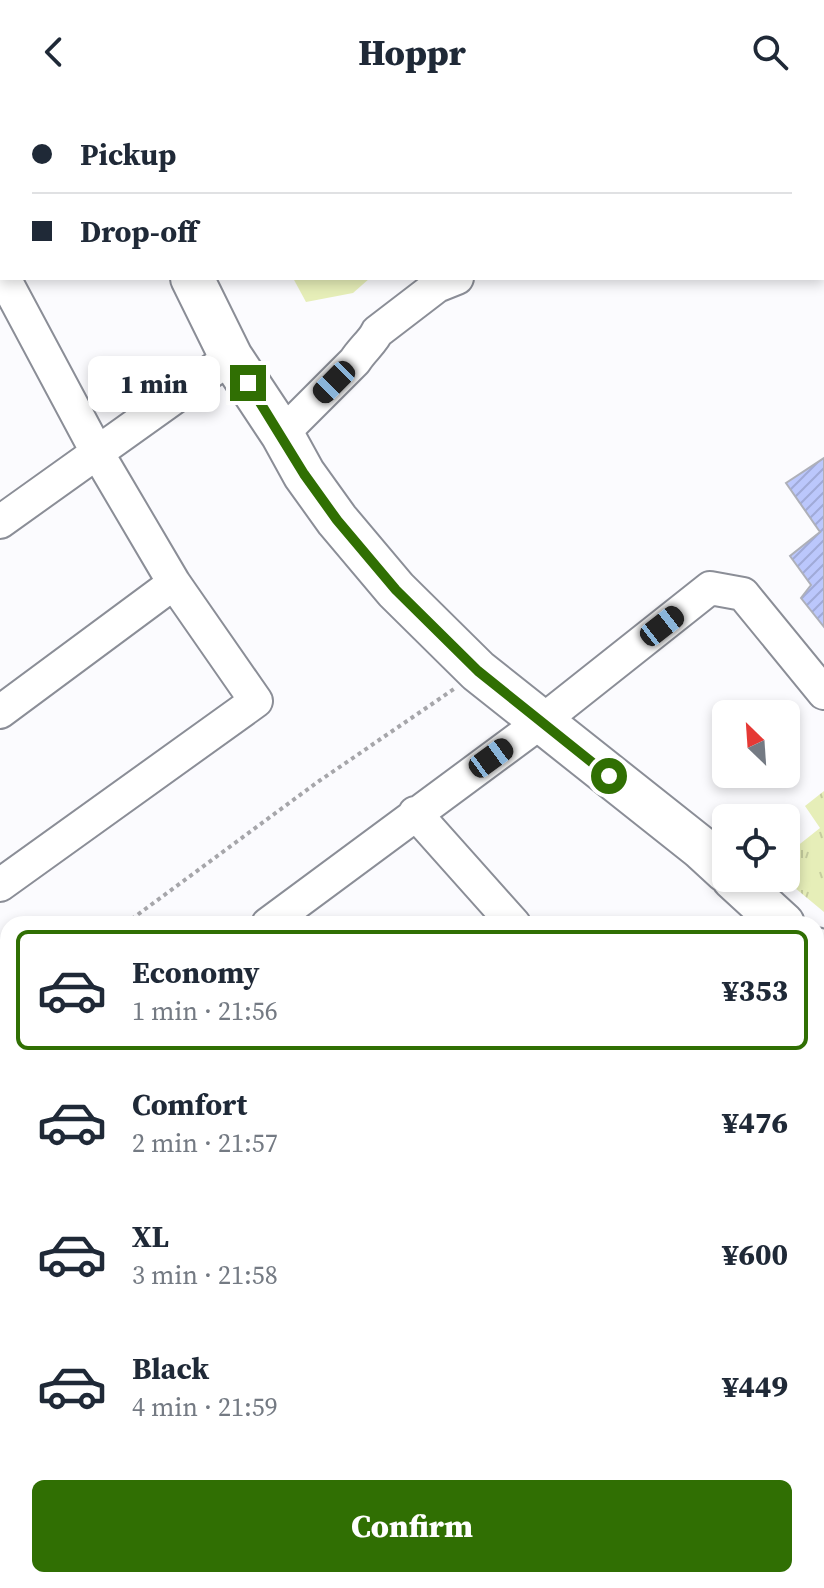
<!DOCTYPE html>
<html lang="en">
<head>
<meta charset="utf-8">
<style>
	:root { --surface:#fff; --page:#f2f2f3; --text:#1f2937; --muted:#747a83; --line:#e0e1e3; --accent:#306f03 }
	body { margin:0; font-family:"Source Serif 4",serif; background:var(--page); color:var(--text); height:100vh; display:flex; flex-direction:column; font-size:30px; white-space:nowrap }
	* { box-sizing:border-box; margin:0 }
	p { font-size:26px; color:var(--muted) }
	.icon { flex:none; width:44px; height:44px; fill:none; stroke:currentColor; stroke-width:2; stroke-linecap:round; stroke-linejoin:round }
	.map { position:relative; flex:1; overflow:hidden }
	.sheet { position:absolute; left:0px; top:812px; width:824px; height:672px; display:flex; flex-direction:column; background:var(--surface); border-radius:24px 24px 0 0; box-shadow:0 4px 12px #0003 }
	.sheet>* { flex:none }
	.banner { position:absolute; left:0px; top:0px; width:824px; height:176px; box-shadow:0 4px 12px #0003; display:grid; align-content:center; height:176px; padding:0 32px; background:var(--surface) }
	.needle { width:52px; rotate:335deg }
	.buttons { position:absolute; left:712px; top:596px; display:grid; gap:16px }
	.buttons a { display:grid; place-items:center; width:88px; height:88px; border-radius:12px; background:var(--surface); box-shadow:0 4px 12px #0003; font-size:40px }
	.end { position:absolute; width:36px; height:36px; margin:-18px; border:10px solid #306f03; background:#fff; box-shadow:0 0 0 4px #fff }
	.from { border-radius:50% }
	.bubble { position:absolute; height:56px; border-radius:12px; background:var(--surface); box-shadow:0 4px 12px #0003; font-size:26px; font-weight:800; line-height:56px; text-align:center }
	.car { position:absolute; width:24px; height:48px; margin:-24px -12px; border-radius:10px; box-shadow:0 0 6px 2px #0007; background:linear-gradient(#222 24%,#8ab4d8 0 40%,#222 0 76%,#8ab4d8 0 86%,#222 0) }
	.banner b { display:flex; align-items:center; gap:28px; height:76px; font-size:30px }
	.banner b+b { border-top:2px solid var(--line) }
	.banner i { width:20px; height:20px; background:var(--text) }
	ul { padding:14px 0 0; list-style:none }
	li { display:flex; align-items:center; gap:24px; height:120px; margin:0 16px 12px; padding:0 16px; border:4px solid transparent; border-radius:12px }
	li div { flex:1 }
	li b { display:block; font-size:30px }
	li em { font-style:normal; font-weight:800 }
	li.current { border-color:var(--accent) }
	li>.icon { width:72px; height:72px; stroke-width:1.5 }
	.primary-button { display:flex; gap:16px; margin-top:auto; padding:16px 32px }
	.primary-button a { flex:1; height:92px; border-radius:12px; background:var(--accent); color:#fff; font-size:32px; font-weight:800; line-height:92px; text-align:center }
	header { display:flex; justify-content:space-between; align-items:center; height:104px; padding:0 32px; background:var(--surface); font-size:36px; font-weight:800 }
	.map>svg:first-child { display:block }
</style>
</head>
<body>
<header><svg class="icon" aria-label="back" viewBox="0 0 24 24"><path d="M15 5l-7 7 7 7"/></svg>Hoppr<svg class="icon" aria-label="search" viewBox="0 0 24 24"><circle cx="10" cy="10" r="6"/><path d="M15 15l6 6"/></svg></header>
<div class="map">
<svg width="824" height="1484" viewBox="0 0 824 1484">
	<defs>
		<pattern id="grass-tufts" width="24" height="20" patternUnits="userSpaceOnUse" patternTransform="scale(2)"><rect width="24" height="20" fill="#e6eeb8"/><path d="M3 7l-1-3M5 7V3M7 7l1-3M15 17l-1-3M17 17v-4M19 17l1-3" fill="none" stroke="#c5cc9e"/></pattern>
		<pattern id="building-hatch" width="6" height="6" patternUnits="userSpaceOnUse" patternTransform="scale(2)"><rect width="6" height="6" fill="#bbc7fc"/><path d="M-1 1l2-2M0 6l6-6M5 7l2-2" fill="none" stroke="#a0aad8"/></pattern>
	</defs>
	<rect width="100%" height="100%" fill="#fbfbfe"/>
	<path fill="url(#grass-tufts)" d="M 824,687 L 824,808 L 783,774 L 786,774 L 786,751 L 820,724 L 805,702 Z"/>
	<path fill="#e6eeb8" d="M 293,174 L 370,174 L 353,189 L 306,198 Z"/>
	<path fill="url(#building-hatch)" stroke="#aeb0b9" stroke-width="2" d="M 599,0 L 736,0 L 599,2 Z
		M 824,354 L 824,523 L 801,494 L 811,481 L 790,452 L 820,428 L 786,379 Z
		M 8,1181 L 8,1220 L 0,1209 L 0,1186 Z"/>
	<g fill="none" stroke-linecap="round" stroke-linejoin="round">
		<defs>
			<path id="minor" d="M 759,2 L 760,0
				M 282,330 L 355,257 C 361,247 374,236 377,228 L 437,182 L 457,174
				M 0,418 L 231,253
				M 0,608 L 174,479 L 98,350 L 4,174
				M 415,709 L 514,820
				M 0,781 L 256,597 L 174,479
				M 268,820 L 541,618 L 710,484 L 743,490 L 824,589
				M 816,1057 L 824,1066
				M 816,1187 L 824,1182
				M 816,1361 L 824,1355
				M 0,1404 L 8,1398
				M 0,1429 L 8,1439
				M 36,1476 L 42,1484
				M 319,1476 L 325,1484
				M 565,1476 L 570,1484
				M 153,1484 L 165,1476
				M 644,1484 L 655,1476"/>
			<path id="major" d="M 105,0 L 106,2
				M 192,174 L 231,253 L 282,330 L 304,370 L 337,416 L 396,486 L 478,567 L 701,744 L 726,767
				M 733,774 L 783,820
				M 816,845 L 824,851"/>
		</defs>
		<use href="#minor" stroke="#8b8e97" stroke-width="36"/>
		<use href="#major" stroke="#8b8e97" stroke-width="46"/>
		<path stroke="#a6a6aa" stroke-width="4" stroke-dasharray="4 4" stroke-linecap="butt" d="M 125,820 L 319,677 L 454,585
			M 0,909 L 8,903
			M 0,943 L 8,952
			M 456,1476 L 461,1484"/>
		<use href="#minor" stroke="#fff" stroke-width="32"/>
		<use href="#major" stroke="#fff" stroke-width="42"/>
	</g>
	<g fill="none" stroke-linecap="round" stroke-linejoin="round">
		<path stroke="#306f03" stroke-width="10" d="M 248,279 L 304,370 L 337,416 L 396,486 L 478,567 L 609,672"/>
	</g>
</svg>
<div class="buttons">
<a><svg class="needle" viewBox="-14 -14 28 28"><path d="M0-13l5 13h-10z" fill="#e53935"/><path d="M0 13l5-13h-10z" fill="#747a83"/></svg></a>
<a><svg class="icon" aria-label="locate" viewBox="0 0 24 24"><circle cx="12" cy="12" r="6"/><path d="M12 2v4M12 18v4M2 12h4M18 12h4"/></svg></a>
</div>
<i class="end from" style="left:609px;top:672px"></i>
<i class="end" style="left:248px;top:279px"></i>
<div class="bubble" style="left:88px;top:252px;width:132px">1 min</div>
<i class="car" style="left:334px;top:278px;rotate:225deg"></i>
<i class="car" style="left:662px;top:522px;rotate:52deg"></i>
<i class="car" style="left:491px;top:654px;rotate:54deg"></i>
<div class="banner">
<b><i class="from"></i>Pickup</b>
<b><i></i>Drop-off</b>
</div>
<section class="sheet">
<ul>
<li class="current"><svg class="icon" aria-label="car" viewBox="0 0 24 24"><path d="M5 17H2v-5l4-1 3-4h7l3 4 3 1v5h-3M9 17h6M6 11h13"/><circle cx="7" cy="17" r="2"/><circle cx="17" cy="17" r="2"/></svg><div><b>Economy</b><p>1 min · 21:56</p></div><em>¥353</em></li>
<li><svg class="icon" aria-label="car" viewBox="0 0 24 24"><path d="M5 17H2v-5l4-1 3-4h7l3 4 3 1v5h-3M9 17h6M6 11h13"/><circle cx="7" cy="17" r="2"/><circle cx="17" cy="17" r="2"/></svg><div><b>Comfort</b><p>2 min · 21:57</p></div><em>¥476</em></li>
<li><svg class="icon" aria-label="car" viewBox="0 0 24 24"><path d="M5 17H2v-5l4-1 3-4h7l3 4 3 1v5h-3M9 17h6M6 11h13"/><circle cx="7" cy="17" r="2"/><circle cx="17" cy="17" r="2"/></svg><div><b>XL</b><p>3 min · 21:58</p></div><em>¥600</em></li>
<li><svg class="icon" aria-label="car" viewBox="0 0 24 24"><path d="M5 17H2v-5l4-1 3-4h7l3 4 3 1v5h-3M9 17h6M6 11h13"/><circle cx="7" cy="17" r="2"/><circle cx="17" cy="17" r="2"/></svg><div><b>Black</b><p>4 min · 21:59</p></div><em>¥449</em></li>
</ul>
<div class="primary-button"><a>Confirm</a></div>
</section>
</div>
</body>
</html>
